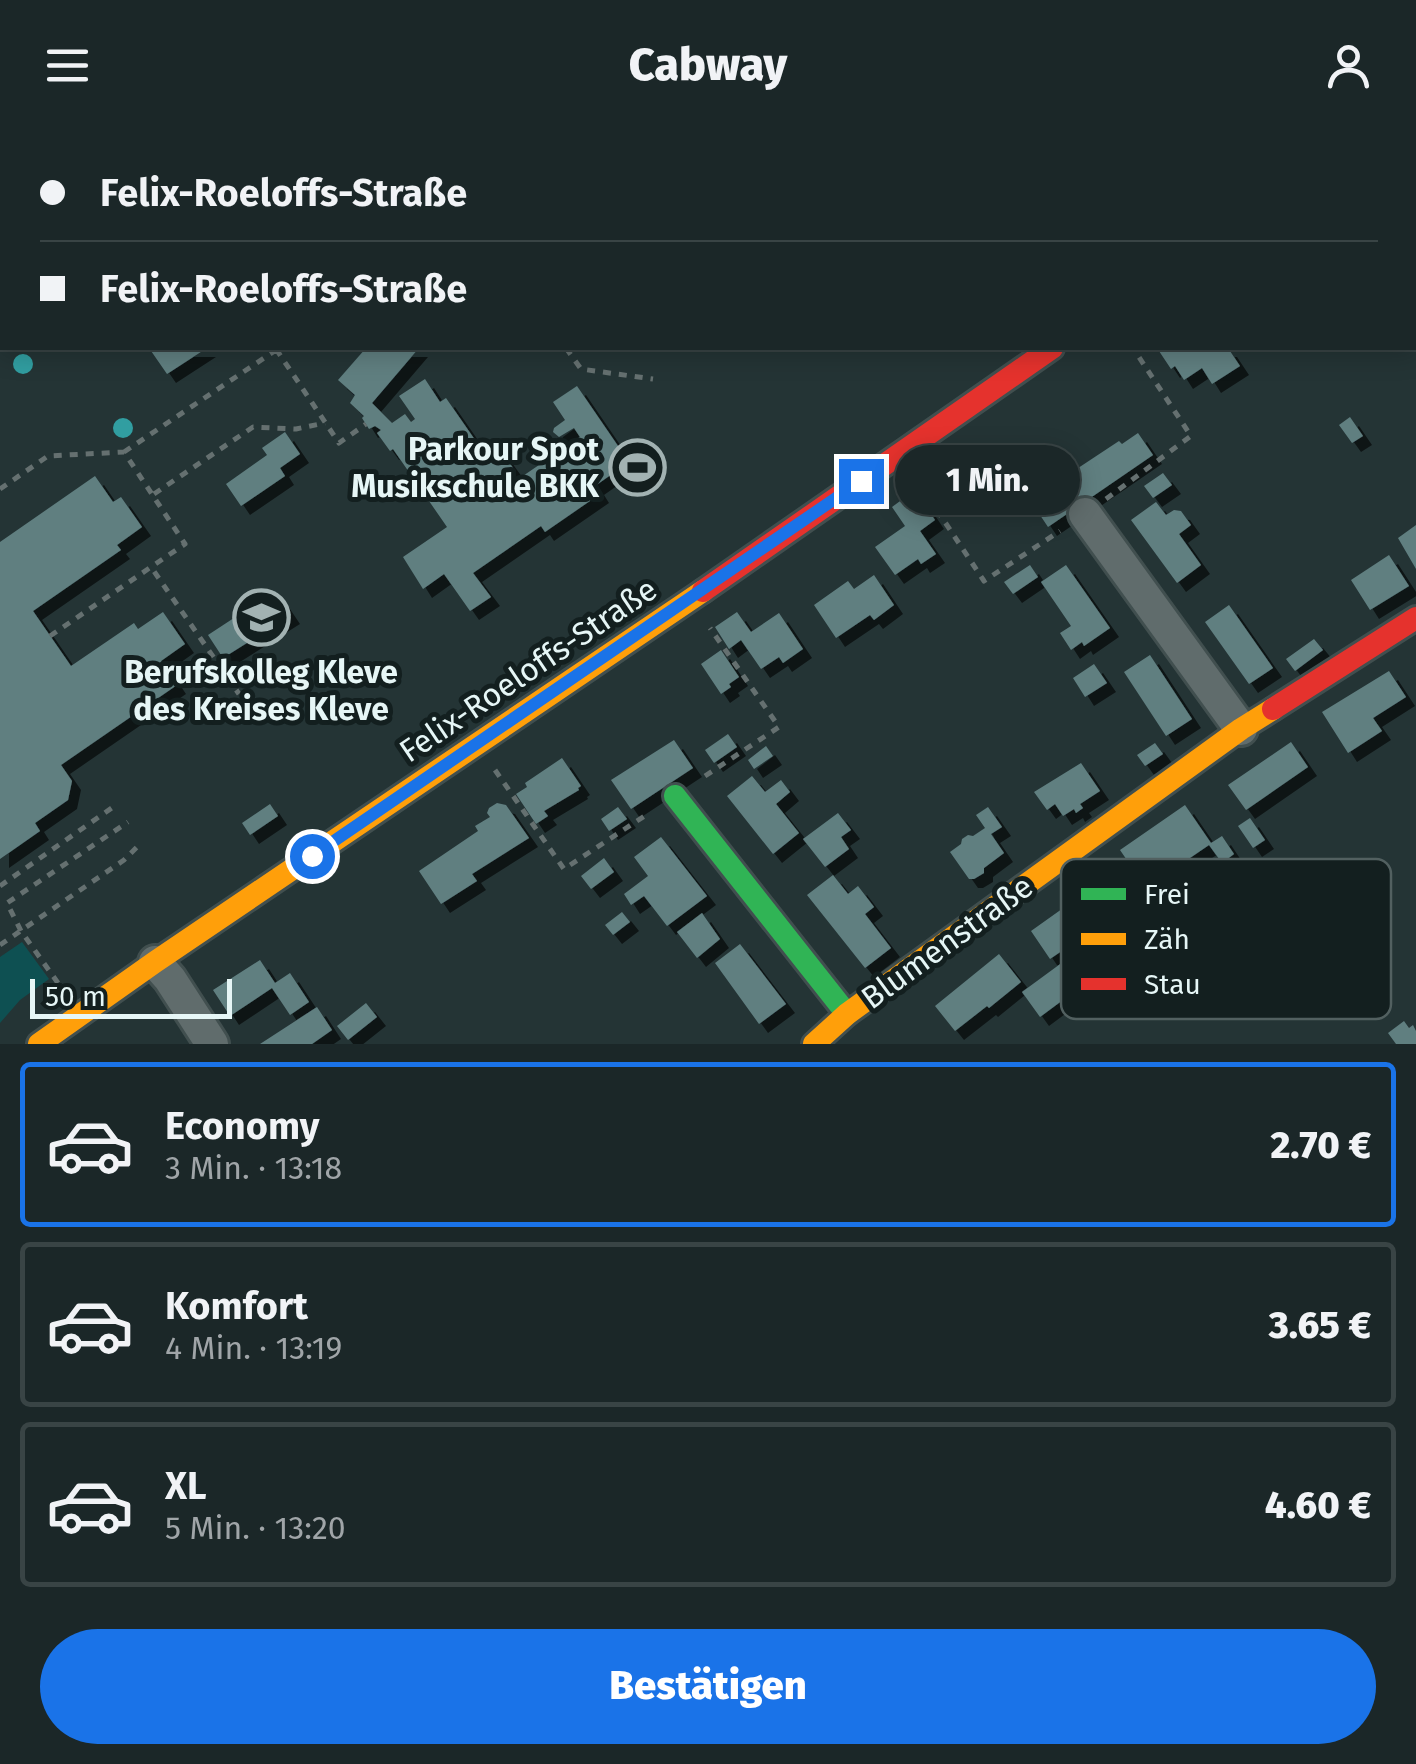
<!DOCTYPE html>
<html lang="de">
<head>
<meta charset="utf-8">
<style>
	:root { --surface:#1b2728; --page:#283334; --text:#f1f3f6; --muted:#a0a5a8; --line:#394445; --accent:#1a73e8 }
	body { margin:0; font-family:"Fira Sans",sans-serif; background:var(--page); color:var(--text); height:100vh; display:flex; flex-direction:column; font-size:38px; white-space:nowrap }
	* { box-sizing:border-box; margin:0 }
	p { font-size:32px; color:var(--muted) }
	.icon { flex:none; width:55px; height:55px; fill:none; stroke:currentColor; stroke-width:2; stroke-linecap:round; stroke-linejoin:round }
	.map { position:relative; height:914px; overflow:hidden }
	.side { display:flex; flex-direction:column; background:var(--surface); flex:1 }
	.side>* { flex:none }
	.banner { position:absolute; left:0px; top:0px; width:1418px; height:220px; box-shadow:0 5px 25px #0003,0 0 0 2px var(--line); display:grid; align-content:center; height:220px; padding:0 40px; background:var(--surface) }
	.scale { position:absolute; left:30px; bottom:25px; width:202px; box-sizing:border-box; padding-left:10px; border:5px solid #e6f6f6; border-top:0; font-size:28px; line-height:35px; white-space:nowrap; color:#e6f6f6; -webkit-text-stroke:8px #131f1f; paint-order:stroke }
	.end { position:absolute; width:45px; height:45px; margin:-22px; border:12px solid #1a73e8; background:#fff; box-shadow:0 0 0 5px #fff }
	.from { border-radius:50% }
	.bubble { position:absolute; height:70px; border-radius:35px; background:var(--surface); box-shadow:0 5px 25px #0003,0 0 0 2px var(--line); font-size:32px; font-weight:800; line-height:70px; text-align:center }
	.banner b { display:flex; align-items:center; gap:35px; height:95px; font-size:38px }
	.banner b+b { border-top:2px solid var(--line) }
	.banner i { width:25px; height:25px; background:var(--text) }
	ul { padding:18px 0 0; list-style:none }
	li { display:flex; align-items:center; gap:30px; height:165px; margin:0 20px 15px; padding:0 20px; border:5px solid var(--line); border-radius:10px }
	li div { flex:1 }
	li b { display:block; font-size:38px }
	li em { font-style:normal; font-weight:800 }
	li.on { border-color:var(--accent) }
	li>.icon { width:90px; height:90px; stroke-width:1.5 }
	.cta { display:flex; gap:20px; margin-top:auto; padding:20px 40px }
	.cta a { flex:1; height:115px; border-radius:60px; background:var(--accent); color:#fff; font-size:40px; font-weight:800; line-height:115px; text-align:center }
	header { display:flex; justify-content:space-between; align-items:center; height:130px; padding:0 40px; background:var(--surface); font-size:45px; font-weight:800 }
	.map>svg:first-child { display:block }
</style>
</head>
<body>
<header><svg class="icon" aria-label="menu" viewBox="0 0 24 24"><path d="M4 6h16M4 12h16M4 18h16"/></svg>Cabway<svg class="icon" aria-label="person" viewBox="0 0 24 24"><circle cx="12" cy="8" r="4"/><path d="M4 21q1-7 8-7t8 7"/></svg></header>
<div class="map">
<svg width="1416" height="914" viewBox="0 0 1416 914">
	<defs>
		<filter id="shadow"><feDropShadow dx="9" dy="9" stdDeviation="0" flood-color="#0009"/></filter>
	</defs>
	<rect width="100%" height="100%" fill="#243435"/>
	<path fill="#0e5052" d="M 22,812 L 49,849 L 20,870 L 0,893 L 0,827 Z"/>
	<path fill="#607f80" filter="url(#shadow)" d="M 149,218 L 207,218 L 167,244 Z
		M 366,218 L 419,218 L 372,273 L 392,293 L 405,284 L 411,292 L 415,289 L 399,266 L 425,249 L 440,272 L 446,268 L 491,333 L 503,324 L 516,342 L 513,344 L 517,350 L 580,307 L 574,298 L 559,307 L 553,302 L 554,298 L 565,290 L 553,272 L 577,256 L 629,332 L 595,356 L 600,364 L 545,402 L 541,396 L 473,443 L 491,467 L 470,481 L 444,444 L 423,459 L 403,427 L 447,397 L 393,319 L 390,321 L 377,303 L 381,300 L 375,296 L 369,299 L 362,288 L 364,286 L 350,273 L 355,265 L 338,250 Z
		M 1157,218 L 1228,218 L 1240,236 L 1212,254 L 1202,238 L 1184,250 L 1175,236 L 1171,239 Z
		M 1350,287 L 1363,306 L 1352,313 L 1339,295 Z
		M 285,302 L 300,324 L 280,338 L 285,346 L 241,376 L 226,354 L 267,325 L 262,318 Z
		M 1138,303 L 1153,325 L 1048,397 L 1020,355 L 1053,333 L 1063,348 L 1119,311 L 1122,314 Z
		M 1163,343 L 1172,355 L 1153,368 L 1144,356 Z
		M 95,346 L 113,372 L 121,367 L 142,397 L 117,415 L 121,420 L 33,481 L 71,536 L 134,493 L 138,499 L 163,482 L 185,514 L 161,531 L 177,555 L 61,635 L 72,651 L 68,670 L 35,693 L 40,701 L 0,729 L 0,412 Z
		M 915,360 L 935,390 L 920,401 L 936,424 L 921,434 L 918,429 L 895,445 L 875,417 L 905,396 L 892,377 Z
		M 1156,372 L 1166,385 L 1174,380 L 1181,381 L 1191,395 L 1179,404 L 1201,435 L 1177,453 L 1131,390 Z
		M 1416,395 L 1416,439 L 1398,408 Z
		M 1389,425 L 1409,456 L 1370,480 L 1351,450 Z
		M 1030,435 L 1038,447 L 1013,464 L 1004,452 Z
		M 1066,435 L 1110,498 L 1084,516 L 1082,512 L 1071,520 L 1060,503 L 1071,496 L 1041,452 Z
		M 874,445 L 894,475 L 874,490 L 870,485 L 836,508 L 814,475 L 848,451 L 854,459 Z
		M 275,461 L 291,485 L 223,528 L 208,505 Z
		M 1229,475 L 1273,538 L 1249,554 L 1205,492 Z
		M 737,482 L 751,502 L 779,483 L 803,519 L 783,533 L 779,527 L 761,539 L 741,510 L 729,519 L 715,497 Z
		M 1314,509 L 1323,520 L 1295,541 L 1286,529 Z
		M 721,520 L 739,547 L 729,554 L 731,557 L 721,564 L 701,534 Z
		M 1150,525 L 1192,589 L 1166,606 L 1124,542 Z
		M 1094,534 L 1107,553 L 1085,567 L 1073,548 Z
		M 1389,541 L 1406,567 L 1373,588 L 1382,601 L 1348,623 L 1322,582 Z
		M 728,604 L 737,617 L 714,633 L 705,620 Z
		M 674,610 L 693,638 L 631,679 L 611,650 Z
		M 1291,612 L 1308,637 L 1246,680 L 1228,655 Z
		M 1155,613 L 1163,624 L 1145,636 L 1137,625 Z
		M 766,616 L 773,626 L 754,639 L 748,630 Z
		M 562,628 L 581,656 L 578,658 L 579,660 L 544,681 L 548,686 L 536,694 L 516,664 L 527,657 L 525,653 Z
		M 1081,633 L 1100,661 L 1080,674 L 1083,678 L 1076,683 L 1074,679 L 1063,686 L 1055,674 L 1047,680 L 1034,662 Z
		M 752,646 L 765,662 L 781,650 L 790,662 L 776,674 L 799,703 L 773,724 L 727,666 Z
		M 497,673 L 506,675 L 529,708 L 472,744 L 477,751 L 441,774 L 419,741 L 478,701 L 475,696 L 490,687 L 487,683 L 489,678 Z
		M 270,674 L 278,686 L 250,705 L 242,693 Z
		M 1185,675 L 1211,713 L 1222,706 L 1234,724 L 1222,733 L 1209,715 L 1146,758 L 1120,720 Z
		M 618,677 L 627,689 L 609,701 L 601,689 Z
		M 988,677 L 1002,697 L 991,704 L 1004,723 L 984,738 L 984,743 L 974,749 L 969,749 L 950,722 L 961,714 L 962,709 L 968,705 L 973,706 L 985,698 L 976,685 Z
		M 838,683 L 851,700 L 841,707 L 849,719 L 825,737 L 803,709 Z
		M 1250,688 L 1265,710 L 1253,718 L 1238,696 Z
		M 661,707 L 707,766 L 667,796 L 644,766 L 631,775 L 624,764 L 648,746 L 634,727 Z
		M 604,728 L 614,742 L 591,759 L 581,746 Z
		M 833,745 L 848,764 L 858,756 L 874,777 L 865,784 L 891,818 L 865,838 L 807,765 Z
		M 1097,754 L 1126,795 L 1126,800 L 1118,806 L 1114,804 L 1078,829 L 1069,816 L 1050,829 L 1031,801 Z
		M 622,782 L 630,792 L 613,805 L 605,795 Z
		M 702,783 L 720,809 L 697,828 L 677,802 Z
		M 740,814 L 786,874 L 759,894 L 715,833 Z
		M 999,824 L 1021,852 L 989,878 L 987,876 L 955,901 L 935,876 Z
		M 1067,829 L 1090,863 L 1077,872 L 1071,864 L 1040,887 L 1022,862 Z
		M 260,830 L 275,853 L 290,843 L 309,872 L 290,885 L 272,858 L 230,886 L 213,860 Z
		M 366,873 L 377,887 L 348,910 L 337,896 Z
		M 317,877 L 332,900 L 312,914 L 260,914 Z
		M 1404,891 L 1409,898 L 1413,895 L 1416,901 L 1416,914 L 1396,914 L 1388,903 Z"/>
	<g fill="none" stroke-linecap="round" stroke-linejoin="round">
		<defs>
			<path id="lane" d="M 143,2 L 147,0
				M 0,100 L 2,98"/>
			<path id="street" d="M 1085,384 L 1241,599
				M 155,832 L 170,849 L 212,914"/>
			<path id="fast" d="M 675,666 L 847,884"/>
			<path id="slow" d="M 39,914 L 155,832 L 703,461
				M 814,914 L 847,884 L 1241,599 L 1273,579"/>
			<path id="jam" d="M 1354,2 L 1357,0
				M 703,461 L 1052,218
				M 1273,579 L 1416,488"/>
		</defs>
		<use href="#lane" stroke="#414f4f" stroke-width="20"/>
		<use href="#street" stroke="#414f4f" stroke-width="38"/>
		<use href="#fast" stroke="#414f4f" stroke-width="28"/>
		<use href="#slow" stroke="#414f4f" stroke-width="28"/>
		<use href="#jam" stroke="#414f4f" stroke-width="28"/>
		<path stroke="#657070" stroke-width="5" stroke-dasharray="8 8" stroke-linecap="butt" d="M 52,0 L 53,2
			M 398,0 L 399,2
			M 572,0 L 574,2
			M 83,2 L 87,0
			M 585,2 L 589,0
			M 1304,2 L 1307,0
			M 1402,2 L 1406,0
			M 0,58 L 2,57
			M 1415,126 L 1416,128
			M 566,218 L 581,239 L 653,249
			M 276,219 L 339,313 L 366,294
			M 124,322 L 279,218
			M 919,353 L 984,451 L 1060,401
			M 0,359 L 48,326 L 124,322 L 185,414 L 151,437
			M 154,364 L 253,297 L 296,299 L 325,293
			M 1106,369 L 1191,306 L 1133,218
			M 50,506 L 151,437 L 239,564
			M 495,640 L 564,739 L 646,685
			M 705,646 L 779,597 L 710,498
			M 0,756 L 116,675
			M 0,815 L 124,730 L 142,712
			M 58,853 L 21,801 L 7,773 L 128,692"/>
		<use href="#lane" stroke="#606c6c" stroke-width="15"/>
		<use href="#street" stroke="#606c6c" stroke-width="32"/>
		<use href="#fast" stroke="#30b455" stroke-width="22"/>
		<use href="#slow" stroke="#ff9f0a" stroke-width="22"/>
		<use href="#jam" stroke="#e5322d" stroke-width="22"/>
	</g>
	<g fill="#319ea1">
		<circle cx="23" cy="234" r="10"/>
		<circle cx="123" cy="298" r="10"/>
	</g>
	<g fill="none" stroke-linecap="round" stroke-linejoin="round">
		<path stroke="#1a73e8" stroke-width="12" d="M 312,726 L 861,351"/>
	</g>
	<defs>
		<symbol id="stadium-ring" viewBox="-11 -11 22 22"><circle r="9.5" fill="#131f1f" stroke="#a2b2b2" stroke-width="1.5"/><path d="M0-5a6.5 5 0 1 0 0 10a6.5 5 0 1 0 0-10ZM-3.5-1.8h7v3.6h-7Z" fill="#a2b2b2"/></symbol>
		<symbol id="school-ring" viewBox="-11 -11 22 22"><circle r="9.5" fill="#131f1f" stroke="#a2b2b2" stroke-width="1.5"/><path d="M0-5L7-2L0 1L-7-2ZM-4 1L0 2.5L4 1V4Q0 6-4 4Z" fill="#a2b2b2"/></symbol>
	</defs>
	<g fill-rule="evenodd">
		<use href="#stadium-ring" x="606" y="306" width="63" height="63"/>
		<use href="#school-ring" x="230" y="456" width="63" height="63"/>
	</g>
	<g text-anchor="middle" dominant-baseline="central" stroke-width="10" stroke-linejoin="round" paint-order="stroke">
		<g font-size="32" font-weight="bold" fill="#e6f6f6" stroke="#131f1f" text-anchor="end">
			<text x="599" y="319">Parkour Spot<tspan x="599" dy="37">Musikschule BKK</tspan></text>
			<text x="261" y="542" text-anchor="middle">Berufskolleg Kleve<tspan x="261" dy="37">des Kreises Kleve</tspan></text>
		</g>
		<g font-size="32" fill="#e6f6f6" stroke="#131f1f">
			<text transform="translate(528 540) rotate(-34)">Felix-Roeloffs-Straße</text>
			<text transform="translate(947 812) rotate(-36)">Blumenstraße</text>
		</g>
	</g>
	<rect x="1061" y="729" width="330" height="160" rx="15" fill="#131f1f" stroke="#526060" stroke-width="2.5"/>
	<rect x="1081" y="758" width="45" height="12" fill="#30b455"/>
	<rect x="1081" y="803" width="45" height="12" fill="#ff9f0a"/>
	<rect x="1081" y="848" width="45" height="12" fill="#e5322d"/>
	<g font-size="28" fill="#e6f6f6">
		<text x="1144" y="774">Frei</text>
		<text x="1144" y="819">Zäh</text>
		<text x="1144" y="864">Stau</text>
	</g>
</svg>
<div class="scale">50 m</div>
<i class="end from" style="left:312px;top:726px"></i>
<i class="end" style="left:861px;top:351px"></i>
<div class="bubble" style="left:895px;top:315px;width:185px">1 Min.</div>
<div class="banner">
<b><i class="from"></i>Felix-Roeloffs-Straße</b>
<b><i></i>Felix-Roeloffs-Straße</b>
</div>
</div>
<section class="side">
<ul>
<li class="on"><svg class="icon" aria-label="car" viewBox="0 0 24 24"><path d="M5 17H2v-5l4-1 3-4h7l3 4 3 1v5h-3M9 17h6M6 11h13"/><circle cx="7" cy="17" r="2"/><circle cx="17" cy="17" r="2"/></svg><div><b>Economy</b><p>3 Min. · 13:18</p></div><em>2.70 €</em></li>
<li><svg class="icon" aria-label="car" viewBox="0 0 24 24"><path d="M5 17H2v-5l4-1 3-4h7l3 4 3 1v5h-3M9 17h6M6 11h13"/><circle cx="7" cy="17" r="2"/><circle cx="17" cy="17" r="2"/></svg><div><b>Komfort</b><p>4 Min. · 13:19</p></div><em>3.65 €</em></li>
<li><svg class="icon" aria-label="car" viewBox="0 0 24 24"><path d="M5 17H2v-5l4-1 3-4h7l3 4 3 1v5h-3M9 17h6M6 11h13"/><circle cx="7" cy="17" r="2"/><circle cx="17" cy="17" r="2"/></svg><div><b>XL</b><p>5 Min. · 13:20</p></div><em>4.60 €</em></li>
</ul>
<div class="cta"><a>Bestätigen</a></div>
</section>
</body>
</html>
